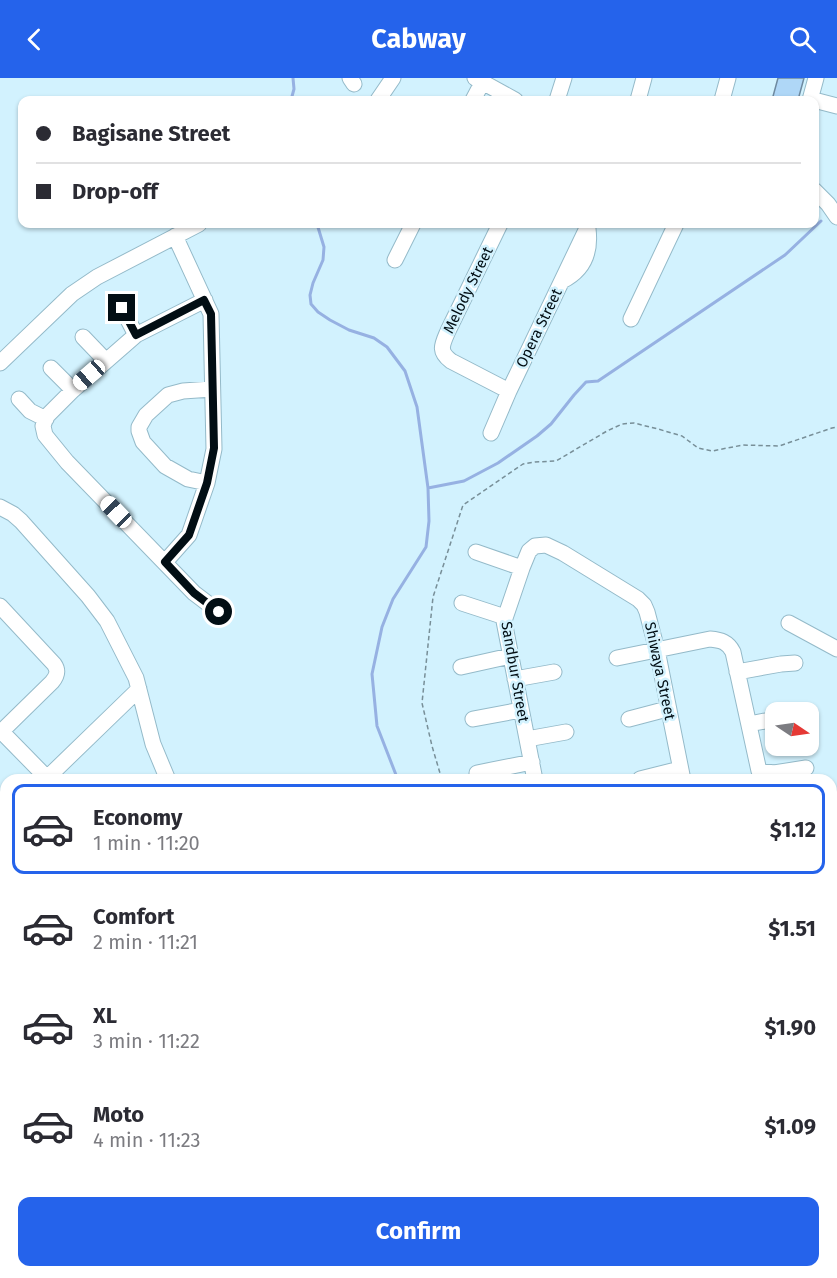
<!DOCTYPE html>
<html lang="en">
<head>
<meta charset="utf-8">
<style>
	:root { --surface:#fff; --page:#f7f7f7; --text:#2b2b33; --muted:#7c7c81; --line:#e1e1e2; --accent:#2563eb }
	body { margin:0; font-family:"Fira Sans",sans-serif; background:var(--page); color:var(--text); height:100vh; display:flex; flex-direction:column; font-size:22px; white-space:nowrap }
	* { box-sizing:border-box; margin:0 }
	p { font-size:20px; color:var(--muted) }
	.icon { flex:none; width:33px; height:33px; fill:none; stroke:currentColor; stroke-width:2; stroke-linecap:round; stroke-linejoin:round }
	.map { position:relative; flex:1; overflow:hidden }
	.drawer { position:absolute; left:0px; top:696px; width:837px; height:504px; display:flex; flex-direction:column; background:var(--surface); border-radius:18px 18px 0 0; box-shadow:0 2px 4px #0004 }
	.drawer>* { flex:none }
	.top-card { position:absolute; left:18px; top:18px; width:801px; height:132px; border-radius:12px; box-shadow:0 2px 4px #0004; display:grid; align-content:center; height:132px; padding:0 18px; background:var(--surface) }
	.needle { width:39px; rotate:103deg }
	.fabs { position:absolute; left:765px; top:624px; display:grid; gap:12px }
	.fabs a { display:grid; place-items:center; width:54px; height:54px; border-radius:12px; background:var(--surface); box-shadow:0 2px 4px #0004; font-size:30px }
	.end { position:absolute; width:27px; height:27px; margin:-14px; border:8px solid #020e14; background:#fff; box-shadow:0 0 0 3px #fff }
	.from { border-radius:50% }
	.car { position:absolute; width:18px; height:36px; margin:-18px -9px; border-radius:8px; box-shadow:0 0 4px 2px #0007; background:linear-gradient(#fff 24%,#345 0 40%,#fff 0 76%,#345 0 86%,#fff 0) }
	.top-card b { display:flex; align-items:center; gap:21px; height:57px; font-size:22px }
	.top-card b+b { border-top:2px solid var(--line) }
	.top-card i { width:15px; height:15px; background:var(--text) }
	ul { padding:10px 0 0; list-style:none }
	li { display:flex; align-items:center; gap:18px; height:90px; margin:0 12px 9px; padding:0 6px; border:3px solid transparent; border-radius:12px }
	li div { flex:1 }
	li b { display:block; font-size:22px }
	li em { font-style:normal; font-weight:700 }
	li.current { border-color:var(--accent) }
	li>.icon { width:54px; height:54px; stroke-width:1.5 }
	.cta { display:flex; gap:12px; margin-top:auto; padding:12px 18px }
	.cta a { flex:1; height:69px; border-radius:12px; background:var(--accent); color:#fff; font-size:24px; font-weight:700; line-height:69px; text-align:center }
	header { display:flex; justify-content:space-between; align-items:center; height:78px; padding:0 18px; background:var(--accent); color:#fff; font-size:27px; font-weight:700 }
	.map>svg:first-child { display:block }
</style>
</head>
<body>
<header><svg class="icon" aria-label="back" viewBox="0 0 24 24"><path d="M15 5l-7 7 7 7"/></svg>Cabway<svg class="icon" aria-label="search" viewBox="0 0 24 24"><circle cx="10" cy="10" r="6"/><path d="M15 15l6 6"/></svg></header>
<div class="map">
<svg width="837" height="1200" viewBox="0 0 837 1200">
	<rect width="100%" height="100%" fill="#d2f2fe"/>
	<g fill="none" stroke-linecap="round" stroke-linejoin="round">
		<path stroke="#96b1e2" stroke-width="3" d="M 291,22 L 294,11 L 293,0
			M 317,146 L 324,169 L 323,182 L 313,205 L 310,217 L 311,226 L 318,234 L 330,242 L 349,252 L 374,260 L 387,269 L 405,293 L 417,329 L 428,410 L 429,443 L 426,469 L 393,521 L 382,549 L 372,596 L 377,648 L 398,702
			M 428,410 L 464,403 L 498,385 L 537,358 L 551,346 L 574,317 L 586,304 L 598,303 L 785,177 L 821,143
			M 458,1200 L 458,1194"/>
	</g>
	<path fill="#afd7f7" stroke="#6e8aa0" stroke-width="1.5" d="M 778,0 L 804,0 L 798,22 L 772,22 Z"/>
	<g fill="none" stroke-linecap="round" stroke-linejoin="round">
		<defs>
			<path id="minor" d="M 350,0 L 354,6
				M 475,0 L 515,22
				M 810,21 L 837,28
				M 378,22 L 393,0
				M 473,22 L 482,5
				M 557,22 L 564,0
				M 638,22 L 644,0
				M 722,22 L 728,0
				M 810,22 L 816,0
				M 814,112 L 828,126 L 837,139
				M 500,146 L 448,253 C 442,267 438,273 451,283 L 509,313
				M 395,182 L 413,146
				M 562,203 C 584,192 591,175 588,151
				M 205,222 L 136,257 L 73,312 L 46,339 L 43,348 L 45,357 L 67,384 L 194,515 L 219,534
				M 122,230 L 136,257
				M 631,241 L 676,146
				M 83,259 L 106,283
				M 0,285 L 72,216 L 97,199 L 199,146
				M 51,290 L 73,312
				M 19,321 L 30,333 L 46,341
				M 491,355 L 509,313 L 589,146
				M 207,405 L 188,401 L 165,388 L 143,364 L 139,353 L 139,349 L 146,337 L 168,317 L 183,313 L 212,311
				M 0,429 L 13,436 L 21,443 L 88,518 L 107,543 L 136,600 L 153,666 L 168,702
				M 476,474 L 522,490
				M 165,484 L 189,457 L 207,405 L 214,371 L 211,236 L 175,158
				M 462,525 L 505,539
				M 0,528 L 54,586 C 59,593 57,598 52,604 L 0,655
				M 789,545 L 837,571
				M 617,580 L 710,561 C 721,562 728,564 733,574 L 759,693 L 774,695 L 806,690
				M 461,589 L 510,578
				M 737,594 L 781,586 L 795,585
				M 515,601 L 554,594
				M 473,641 L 521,632
				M 629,641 L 667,631
				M 749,646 L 776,641
				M 0,652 L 47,700
				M 527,661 L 566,654
				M 477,695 L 532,684
				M 640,701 L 680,691
				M 45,702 L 139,611
				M 535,702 L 504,543 L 522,490 L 529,473 L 535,468 L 546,467 L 563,475 L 638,521 L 644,527 L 647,534 L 657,572 L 683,702
				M 831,727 L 837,727
				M 831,741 L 837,741
				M 0,746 L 6,741
				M 0,903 L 6,905
				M 837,1004 L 837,1038
				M 0,1047 L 6,1050
				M 831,1059 L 837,1059
				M 831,1098 L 836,1085
				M 0,1200 L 1,1200
				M 68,1200 L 69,1194
				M 381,1200 L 382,1194
				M 626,1200 L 628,1194
				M 785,1200 L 787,1194"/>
		</defs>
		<use href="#minor" stroke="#94bac9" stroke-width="17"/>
		<path stroke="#788f98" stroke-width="1.5" stroke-dasharray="4.5 3" stroke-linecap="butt" d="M 442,702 L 432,668 L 422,625 L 433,519 L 463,427 L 523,386 L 535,384 L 556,383 L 607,353 L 622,346 L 634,345 L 658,351 L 682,358 L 698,370 L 712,373 L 743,367 L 779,368 L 832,350 L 837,349
			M 494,1200 L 495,1194"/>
		<use href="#minor" stroke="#fff" stroke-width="15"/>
	</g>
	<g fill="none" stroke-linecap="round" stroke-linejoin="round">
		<path stroke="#020e14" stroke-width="8" d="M 122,230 L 136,257 L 204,222 L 211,236 L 214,370 L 207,405 L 189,457 L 165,484 L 194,515 L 219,534"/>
	</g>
	<g text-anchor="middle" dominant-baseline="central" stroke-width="5" stroke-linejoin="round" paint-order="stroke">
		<g font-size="15" fill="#020e14" stroke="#d2f2fe">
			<text transform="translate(468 212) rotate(-64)">Melody Street</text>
			<text transform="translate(539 250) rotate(-64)">Opera Street</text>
			<text transform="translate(660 593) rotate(78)">Shiwaya Street</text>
			<text transform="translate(515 594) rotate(80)">Sandbur Street</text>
		</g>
	</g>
</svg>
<div class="fabs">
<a><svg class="needle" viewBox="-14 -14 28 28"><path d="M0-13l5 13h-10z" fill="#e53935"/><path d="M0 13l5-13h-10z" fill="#7c7c81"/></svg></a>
</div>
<i class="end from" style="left:219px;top:534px"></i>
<i class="end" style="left:122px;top:230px"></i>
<i class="car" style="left:89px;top:297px;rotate:229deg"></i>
<i class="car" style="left:116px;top:434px;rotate:316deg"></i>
<div class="top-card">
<b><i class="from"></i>Bagisane Street</b>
<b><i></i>Drop-off</b>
</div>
<section class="drawer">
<ul>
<li class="current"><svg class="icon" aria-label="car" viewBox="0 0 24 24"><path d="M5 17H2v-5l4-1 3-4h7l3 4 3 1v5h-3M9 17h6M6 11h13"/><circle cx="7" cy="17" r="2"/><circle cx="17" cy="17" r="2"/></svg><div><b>Economy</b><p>1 min · 11:20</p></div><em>$1.12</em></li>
<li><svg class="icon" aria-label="car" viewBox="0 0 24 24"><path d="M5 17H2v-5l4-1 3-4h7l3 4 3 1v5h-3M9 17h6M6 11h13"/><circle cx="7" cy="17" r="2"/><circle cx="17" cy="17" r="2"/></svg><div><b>Comfort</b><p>2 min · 11:21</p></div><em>$1.51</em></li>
<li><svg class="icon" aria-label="car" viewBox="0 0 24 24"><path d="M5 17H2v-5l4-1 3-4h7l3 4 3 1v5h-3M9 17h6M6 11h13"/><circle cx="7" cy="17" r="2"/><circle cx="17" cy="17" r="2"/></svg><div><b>XL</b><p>3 min · 11:22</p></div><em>$1.90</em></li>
<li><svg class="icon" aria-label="car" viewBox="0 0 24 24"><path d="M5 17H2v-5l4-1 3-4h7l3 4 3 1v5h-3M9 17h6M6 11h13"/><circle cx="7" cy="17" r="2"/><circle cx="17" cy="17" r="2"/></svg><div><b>Moto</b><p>4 min · 11:23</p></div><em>$1.09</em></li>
</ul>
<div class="cta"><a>Confirm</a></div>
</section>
</div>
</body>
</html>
